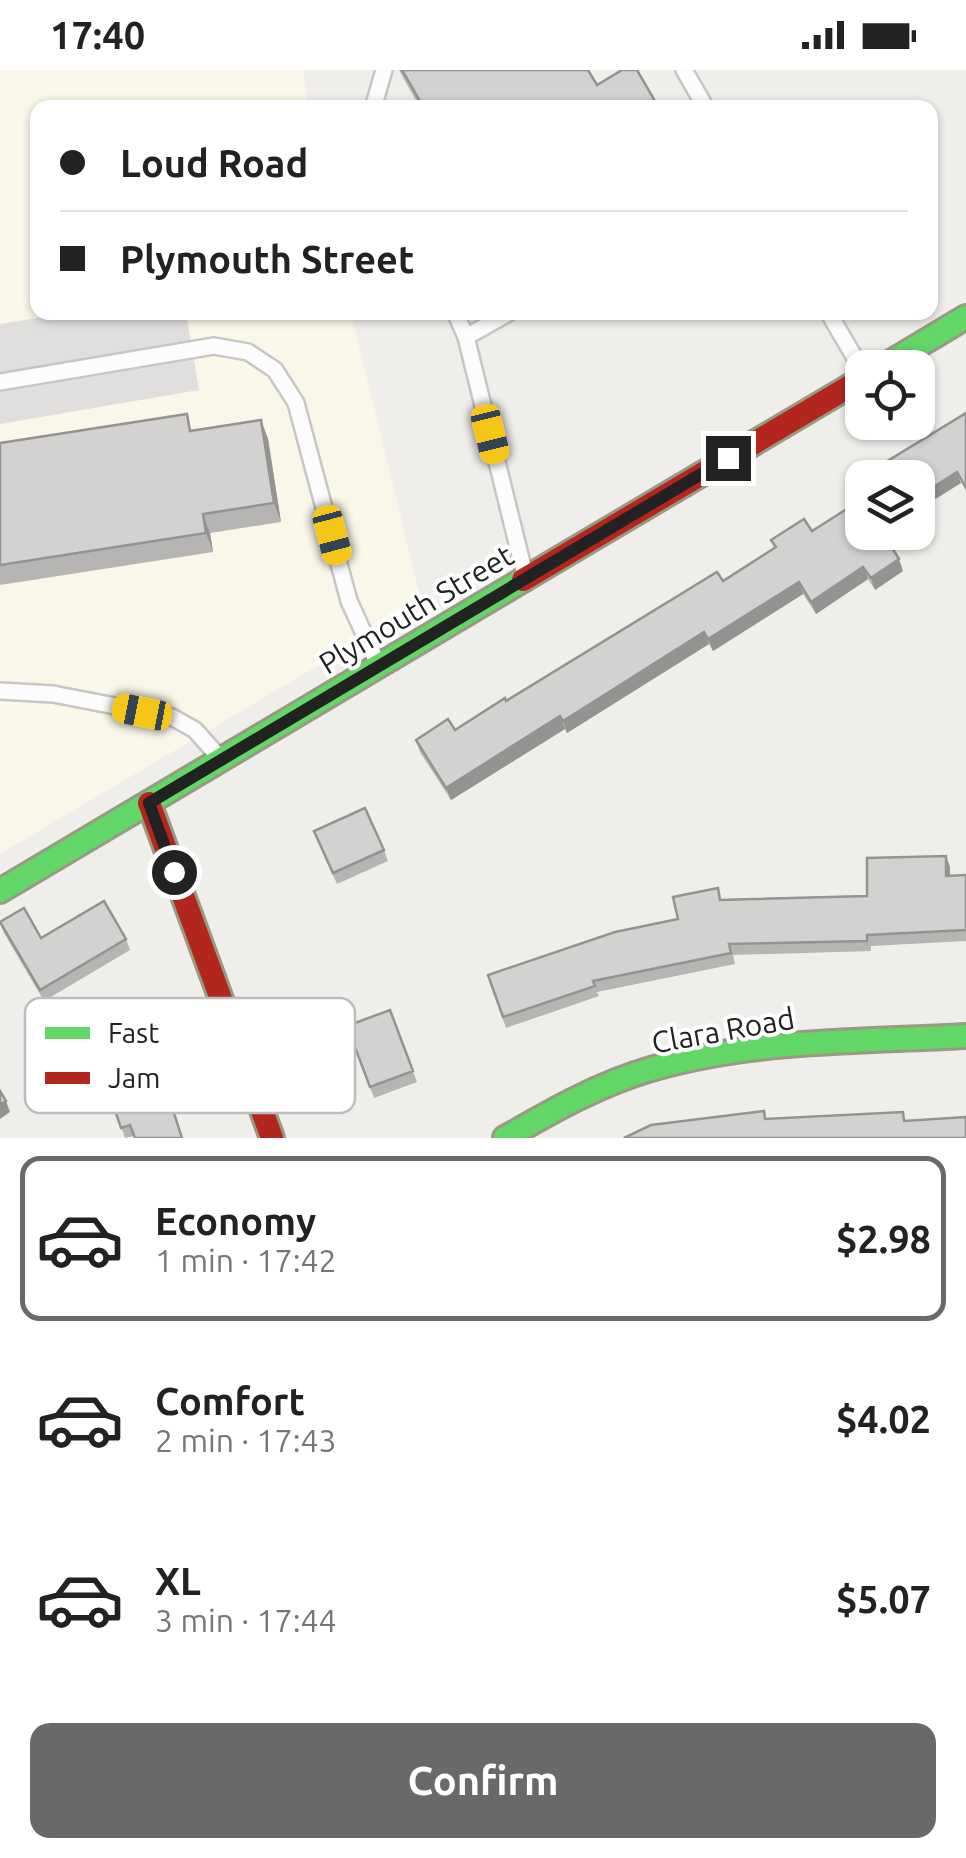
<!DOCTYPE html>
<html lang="en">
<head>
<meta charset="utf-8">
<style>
	:root { --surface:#fff; --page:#f6f6f6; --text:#222; --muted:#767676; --line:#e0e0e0; --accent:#6a6968 }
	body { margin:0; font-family:Ubuntu,sans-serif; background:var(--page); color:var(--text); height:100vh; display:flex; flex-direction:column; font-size:38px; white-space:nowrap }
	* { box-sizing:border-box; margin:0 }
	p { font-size:32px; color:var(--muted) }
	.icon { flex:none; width:55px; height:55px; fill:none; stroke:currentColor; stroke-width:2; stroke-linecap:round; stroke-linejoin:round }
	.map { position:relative; height:1068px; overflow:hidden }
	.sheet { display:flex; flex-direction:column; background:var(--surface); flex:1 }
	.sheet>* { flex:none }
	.banner { position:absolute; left:30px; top:30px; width:908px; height:220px; border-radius:20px; box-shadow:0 2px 8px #0004; display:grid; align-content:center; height:220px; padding:0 30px; background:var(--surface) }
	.tools { position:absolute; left:845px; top:280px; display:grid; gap:20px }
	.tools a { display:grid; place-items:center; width:90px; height:90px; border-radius:20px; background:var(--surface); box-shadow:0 2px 8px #0004; font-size:50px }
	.end { position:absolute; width:45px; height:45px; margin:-22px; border:12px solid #222; background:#fff; box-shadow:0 0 0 5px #fff }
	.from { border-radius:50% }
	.car { position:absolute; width:30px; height:60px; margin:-30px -15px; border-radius:12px; box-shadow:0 0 8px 2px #0007; background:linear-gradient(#f5c518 24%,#345 0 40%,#f5c518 0 76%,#345 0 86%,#f5c518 0) }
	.banner b { display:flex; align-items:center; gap:35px; height:95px; font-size:38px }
	.banner b+b { border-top:2px solid var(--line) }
	.banner i { width:25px; height:25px; background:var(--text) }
	ul { padding:18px 0 0; list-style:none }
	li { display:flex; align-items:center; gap:30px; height:165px; margin:0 20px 15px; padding:0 10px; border:5px solid transparent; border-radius:20px }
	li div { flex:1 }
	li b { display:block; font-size:38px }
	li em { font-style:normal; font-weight:700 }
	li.active { border-color:var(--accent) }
	li>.icon { width:90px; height:90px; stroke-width:1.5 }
	.cta { display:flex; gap:20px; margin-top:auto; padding:20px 30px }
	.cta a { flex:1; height:115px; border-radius:20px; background:var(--accent); color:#fff; font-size:40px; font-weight:700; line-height:115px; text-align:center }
	.status { display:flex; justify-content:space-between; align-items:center; height:70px; padding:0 50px; background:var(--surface); direction:ltr }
	.status svg { height:28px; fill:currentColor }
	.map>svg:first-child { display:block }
</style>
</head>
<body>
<div class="status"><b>17:40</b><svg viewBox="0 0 49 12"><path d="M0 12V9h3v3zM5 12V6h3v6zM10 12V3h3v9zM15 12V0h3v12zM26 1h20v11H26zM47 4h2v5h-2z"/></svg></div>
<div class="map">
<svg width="966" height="1068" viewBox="0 0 966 1068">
	<rect width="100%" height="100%" fill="#f0eeeb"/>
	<path fill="#f8f7e8" d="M 0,0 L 303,0 L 308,37 L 38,38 L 38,242 L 351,243 L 422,534 L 0,784 Z"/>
	<path fill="#e0dfde" d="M 68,243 L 186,243 L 199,320 L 0,354 L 0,254 Z"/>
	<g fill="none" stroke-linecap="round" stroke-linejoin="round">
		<defs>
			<path id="lane" d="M 684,0 L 706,38
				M 373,38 L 384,0
				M 455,242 L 466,267
				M 510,242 L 466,267 L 525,505
				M 828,242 L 862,300
				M 0,312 L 214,276 L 248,282 L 275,300 L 296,333 L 349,531 L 377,592
				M 0,621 L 53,624 L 172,647 L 195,660 L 219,687"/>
			<path id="fast" d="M 881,298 L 966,247
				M 0,821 L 523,510
				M 505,1068 C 552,1041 599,1014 651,999 C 753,969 861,972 966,966"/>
			<path id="jam" d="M 523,510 L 862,309
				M 149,733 L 272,1068"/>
		</defs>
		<use href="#lane" stroke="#c7c6c5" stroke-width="20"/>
		<use href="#fast" stroke="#989a82" stroke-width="28"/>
		<use href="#jam" stroke="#989a82" stroke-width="28"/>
		<use href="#lane" stroke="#fdfcfc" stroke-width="15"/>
		<use href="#fast" stroke="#63d668" stroke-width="22"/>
		<use href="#jam" stroke="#b3261e" stroke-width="22"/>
	</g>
	<path fill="#b6b5b3" d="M 399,0 L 588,0 L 597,15 L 659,38 L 420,38 Z
		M 261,350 L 268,369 L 281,452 L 210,463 L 213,482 L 0,515 L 0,373 L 194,361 Z
		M 812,461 L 903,501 L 875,520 L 868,509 L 816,544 L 803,524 L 713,581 L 709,574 L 567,663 L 565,659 L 451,730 L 420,682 L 416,670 L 455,660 L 723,511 L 774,478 L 771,470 Z
		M 314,761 L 384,780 L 388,791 L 337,814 Z
		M 946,786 L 950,797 L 950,806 L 966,805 L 966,871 L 871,876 L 871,881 L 733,885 L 735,894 L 597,922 L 599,926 L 506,958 L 488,905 L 678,849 L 722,830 L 867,826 Z
		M 0,852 L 41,868 L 126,869 L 130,880 L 44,931 L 4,863 Z
		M 390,940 L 417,1012 L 374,1028 L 347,956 Z
		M 90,967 L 134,1066 L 125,1068 Z"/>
	<path fill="#949392" d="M 261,350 L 268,369 L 281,452 L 274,433 Z
		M 957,402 L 961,413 L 918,440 L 918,427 Z
		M 203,444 L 210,463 L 213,482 L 206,463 Z
		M 899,489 L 903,501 L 875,520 L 871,508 Z
		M 863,497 L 868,509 L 816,544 L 811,532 Z
		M 799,512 L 803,524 L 713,581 L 708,569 Z
		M 704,562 L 709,574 L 567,663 L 563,651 Z
		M 560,646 L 565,659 L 451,730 L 446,718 Z
		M 946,786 L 950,797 L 950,816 L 946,806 Z
		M 6,1031 L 10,1042 L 0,1049 L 0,1035 Z"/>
	<path fill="#d4d2d0" stroke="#949392" stroke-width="2.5" d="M 402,0 L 588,0 L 597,15 L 622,0 L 637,0 L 659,38 L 424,38 Z
		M 966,343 L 966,418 L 957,402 L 918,427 L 918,408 L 889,408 L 881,395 Z
		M 187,344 L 190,361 L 261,350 L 274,433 L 203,444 L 206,463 L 0,495 L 0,373 Z
		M 861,430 L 862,433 L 862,462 L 882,462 L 899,489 L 871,508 L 863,497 L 811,532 L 799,512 L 708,569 L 704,562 L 563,651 L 560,646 L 446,718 L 416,670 L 448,649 L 455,660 L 505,628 L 506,631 L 717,502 L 723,511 L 776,477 L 771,470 L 804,449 L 812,461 Z
		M 365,738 L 384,780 L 333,803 L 314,761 Z
		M 946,786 L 946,806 L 966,805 L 966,860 L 867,865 L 867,871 L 729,874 L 731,883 L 593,911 L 595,916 L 503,947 L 488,905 L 615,862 L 678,849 L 673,827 L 718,818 L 720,830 L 867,826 L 867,788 Z
		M 104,831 L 126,869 L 40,920 L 0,852 L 24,838 L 41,868 Z
		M 390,940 L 413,1001 L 370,1017 L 347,956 Z
		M 132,954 L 150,1007 L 161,1003 L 182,1068 L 135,1068 L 130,1055 L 121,1058 L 90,967 Z
		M 0,1021 L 6,1031 L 0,1035 Z
		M 764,1041 L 765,1049 L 903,1042 L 904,1051 L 966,1047 L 966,1068 L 624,1068 L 651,1055 Z"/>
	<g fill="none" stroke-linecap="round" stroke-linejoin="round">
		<path stroke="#222" stroke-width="12" d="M 174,802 L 149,733 L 728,388"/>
	</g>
	<g text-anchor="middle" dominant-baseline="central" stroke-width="8" stroke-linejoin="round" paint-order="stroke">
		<g font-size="30" fill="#222" stroke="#fff">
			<text transform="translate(416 539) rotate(-31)">Plymouth Street</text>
			<text transform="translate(723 960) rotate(-10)">Clara Road</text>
		</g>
	</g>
	<rect x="25" y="928" width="330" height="115" rx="15" fill="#fff" stroke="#bdbdbd" stroke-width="2.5"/>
	<rect x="45" y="957" width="45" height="12" fill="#63d668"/>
	<rect x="45" y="1002" width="45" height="12" fill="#b3261e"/>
	<g font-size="28" fill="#222">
		<text x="108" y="973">Fast</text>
		<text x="108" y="1018">Jam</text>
	</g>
</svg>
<div class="tools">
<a><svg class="icon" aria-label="locate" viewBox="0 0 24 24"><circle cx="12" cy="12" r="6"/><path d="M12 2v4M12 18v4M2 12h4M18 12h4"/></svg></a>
<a><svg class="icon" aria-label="layers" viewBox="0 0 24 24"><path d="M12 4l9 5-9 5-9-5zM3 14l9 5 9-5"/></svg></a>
</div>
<i class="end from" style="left:174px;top:802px"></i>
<i class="end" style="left:728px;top:388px"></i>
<i class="car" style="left:490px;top:364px;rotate:166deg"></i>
<i class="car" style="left:332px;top:465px;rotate:165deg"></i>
<i class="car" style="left:142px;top:642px;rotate:281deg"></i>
<div class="banner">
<b><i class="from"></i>Loud Road</b>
<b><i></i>Plymouth Street</b>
</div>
</div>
<section class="sheet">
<ul>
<li class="active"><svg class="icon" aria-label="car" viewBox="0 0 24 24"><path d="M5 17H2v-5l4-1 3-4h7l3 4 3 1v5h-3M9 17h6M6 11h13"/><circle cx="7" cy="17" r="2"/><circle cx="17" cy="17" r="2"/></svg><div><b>Economy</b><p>1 min · 17:42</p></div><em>$2.98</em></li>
<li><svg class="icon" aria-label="car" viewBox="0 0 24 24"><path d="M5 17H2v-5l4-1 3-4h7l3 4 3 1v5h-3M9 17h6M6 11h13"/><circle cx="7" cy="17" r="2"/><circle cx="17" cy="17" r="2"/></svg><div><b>Comfort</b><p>2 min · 17:43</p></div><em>$4.02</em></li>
<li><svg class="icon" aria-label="car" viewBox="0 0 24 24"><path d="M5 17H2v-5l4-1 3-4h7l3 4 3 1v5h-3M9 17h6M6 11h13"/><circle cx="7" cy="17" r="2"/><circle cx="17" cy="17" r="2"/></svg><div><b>XL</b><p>3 min · 17:44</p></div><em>$5.07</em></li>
</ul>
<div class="cta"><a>Confirm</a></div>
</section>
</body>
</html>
